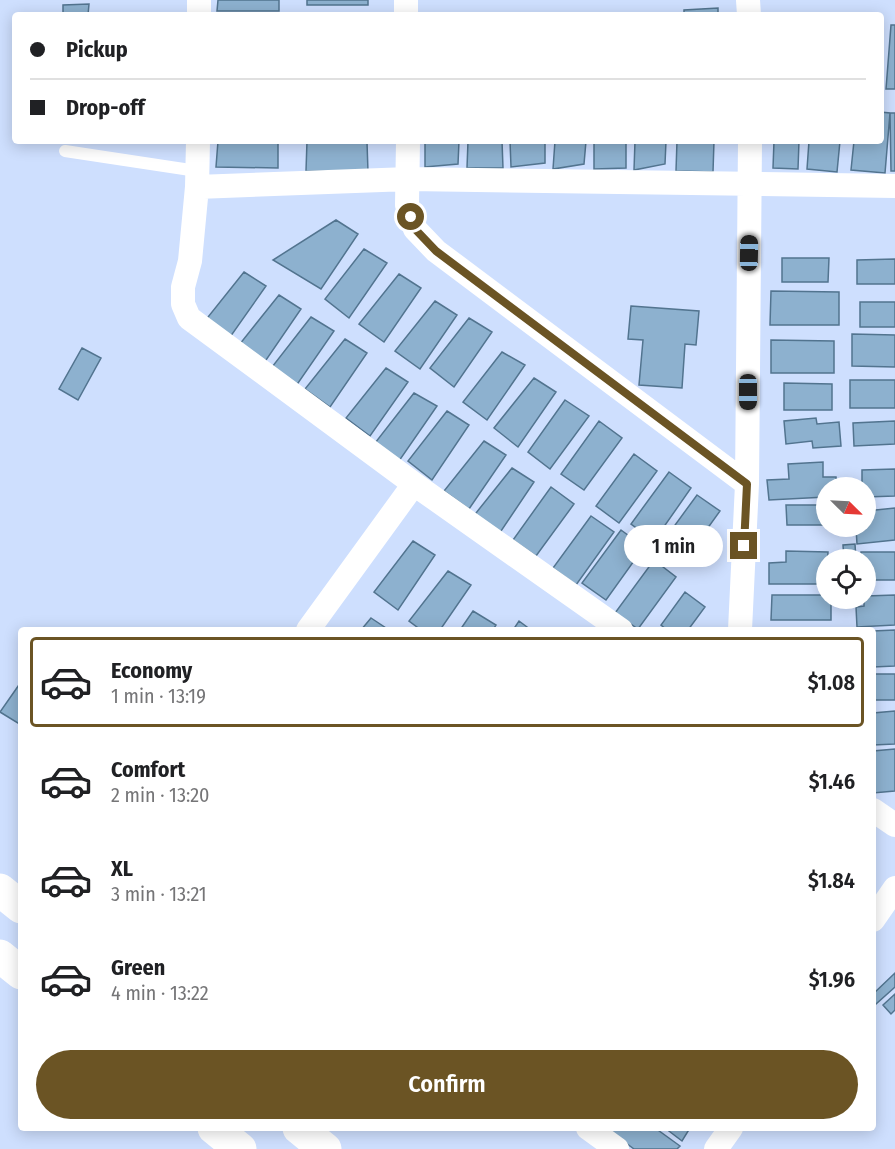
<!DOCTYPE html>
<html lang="en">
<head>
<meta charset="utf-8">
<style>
	:root { --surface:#fff; --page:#f2f2f2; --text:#202124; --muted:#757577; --line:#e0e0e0; --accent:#6b5424 }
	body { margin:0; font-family:"Fira Sans Condensed",sans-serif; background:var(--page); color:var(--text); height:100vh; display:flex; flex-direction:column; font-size:22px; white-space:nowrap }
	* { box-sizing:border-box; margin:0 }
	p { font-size:20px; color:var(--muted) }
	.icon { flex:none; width:33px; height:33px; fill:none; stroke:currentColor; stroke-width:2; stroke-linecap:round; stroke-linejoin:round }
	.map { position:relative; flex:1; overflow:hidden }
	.panel { position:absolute; left:18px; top:627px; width:858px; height:504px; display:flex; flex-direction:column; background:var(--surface); border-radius:6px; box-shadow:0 3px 15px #0003 }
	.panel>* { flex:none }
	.banner { position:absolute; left:12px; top:12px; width:872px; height:132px; border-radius:6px; box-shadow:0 3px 15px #0003; display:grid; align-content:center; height:132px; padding:0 18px; background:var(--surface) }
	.needle { width:39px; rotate:114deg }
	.buttons { position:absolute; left:816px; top:477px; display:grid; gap:12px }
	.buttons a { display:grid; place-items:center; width:60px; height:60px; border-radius:50%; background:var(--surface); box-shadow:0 3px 15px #0003; font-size:30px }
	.end { position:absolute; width:27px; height:27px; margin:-14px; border:8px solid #6b5424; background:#fff; box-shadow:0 0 0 3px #fff }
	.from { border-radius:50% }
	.bubble { position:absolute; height:42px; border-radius:21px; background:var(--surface); box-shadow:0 3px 15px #0003; font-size:20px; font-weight:600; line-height:42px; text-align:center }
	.car { position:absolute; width:18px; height:36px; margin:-18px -9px; border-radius:8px; box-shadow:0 0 4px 2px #0007; background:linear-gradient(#222 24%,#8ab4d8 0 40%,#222 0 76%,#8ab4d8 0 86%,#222 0) }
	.banner b { display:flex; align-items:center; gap:21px; height:57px; font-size:22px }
	.banner b+b { border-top:2px solid var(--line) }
	.banner i { width:15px; height:15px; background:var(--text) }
	ul { padding:10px 0 0; list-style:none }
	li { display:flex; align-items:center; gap:18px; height:90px; margin:0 12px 9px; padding:0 6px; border:3px solid transparent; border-radius:6px }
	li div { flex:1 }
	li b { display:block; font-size:22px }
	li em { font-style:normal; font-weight:600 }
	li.on { border-color:var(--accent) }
	li>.icon { width:54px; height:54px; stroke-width:1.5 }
	.cta { display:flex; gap:12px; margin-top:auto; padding:12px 18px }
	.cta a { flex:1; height:69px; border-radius:36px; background:var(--accent); color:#fff; font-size:24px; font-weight:600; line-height:69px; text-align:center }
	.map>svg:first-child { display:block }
</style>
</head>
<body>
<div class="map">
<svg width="895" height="1149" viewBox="0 0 895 1149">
	<rect width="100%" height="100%" fill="#cedffe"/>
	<path fill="#8db1cf" stroke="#52748f" stroke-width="1.5" d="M 218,0 L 279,0 L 279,11 L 217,11 Z
		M 307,0 L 368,0 L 368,5 L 307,5 Z
		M 89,4 L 88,15 L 63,15 L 63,5 Z
		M 718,8 L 718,15 L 684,15 L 684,10 Z
		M 880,22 L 881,22 L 881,83 L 880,83 Z
		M 891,25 L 895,25 L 895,89 L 886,89 Z
		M 880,112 L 890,113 L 885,173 L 851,170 L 854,141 L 880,141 Z
		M 890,113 L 895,113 L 895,171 L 891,171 Z
		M 218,141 L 278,141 L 278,168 L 216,167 Z
		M 307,141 L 367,142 L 368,172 L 306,171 Z
		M 425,141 L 459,141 L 458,164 L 425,167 Z
		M 468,141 L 502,141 L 503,168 L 467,168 Z
		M 510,141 L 545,141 L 545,163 L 511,167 Z
		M 555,141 L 586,141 L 584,164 L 553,169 Z
		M 594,141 L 626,141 L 626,168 L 594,169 Z
		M 635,141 L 666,141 L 665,164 L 634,170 Z
		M 677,141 L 714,141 L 713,172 L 676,171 Z
		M 774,141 L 799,141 L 798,169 L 773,168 Z
		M 809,141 L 840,141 L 837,172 L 807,169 Z
		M 336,220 L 358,234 L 321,289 L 273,260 Z
		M 364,249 L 387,263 L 349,318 L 325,299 Z
		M 782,258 L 829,258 L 828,282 L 782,282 Z
		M 895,259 L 895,284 L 857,284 L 857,260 Z
		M 244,272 L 266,286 L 228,340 L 204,322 Z
		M 399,274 L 421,288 L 384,342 L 359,324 Z
		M 771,291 L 839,292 L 839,325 L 770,325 Z
		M 279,295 L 301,309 L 264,363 L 239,345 Z
		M 435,301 L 457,315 L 420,369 L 395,351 Z
		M 860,302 L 895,302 L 895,327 L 860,327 Z
		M 631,306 L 699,311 L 696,345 L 685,344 L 682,388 L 639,385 L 643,340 L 628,339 Z
		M 311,317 L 334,331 L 296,386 L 272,367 Z
		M 469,318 L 492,332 L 454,387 L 430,368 Z
		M 852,334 L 895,335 L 895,367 L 852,366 Z
		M 345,339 L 367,353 L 330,407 L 305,389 Z
		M 771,340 L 834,341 L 834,373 L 771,373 Z
		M 82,348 L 101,358 L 78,400 L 59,389 Z
		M 502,352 L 525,365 L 487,420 L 463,402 Z
		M 386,368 L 408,382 L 370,436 L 346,418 Z
		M 534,378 L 556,392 L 518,447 L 494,428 Z
		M 850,380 L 895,380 L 895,408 L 850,408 Z
		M 784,383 L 832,384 L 832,410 L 784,410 Z
		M 414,393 L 437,406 L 399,461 L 375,443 Z
		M 565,400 L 589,416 L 550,469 L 528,452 Z
		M 447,411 L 469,425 L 432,480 L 408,461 Z
		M 816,418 L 817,424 L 839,422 L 841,446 L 813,448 L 812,441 L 786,444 L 784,421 Z
		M 599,421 L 622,438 L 584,490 L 561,474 Z
		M 895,421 L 895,444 L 854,446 L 853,423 Z
		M 484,441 L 506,455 L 469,509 L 444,491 Z
		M 634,454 L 657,471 L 619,523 L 596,506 Z
		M 823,462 L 823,477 L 836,477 L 837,488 L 826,488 L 826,497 L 769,500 L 767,480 L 789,479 L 788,464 Z
		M 512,468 L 534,482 L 497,537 L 472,518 Z
		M 895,469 L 895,496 L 866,497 L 866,488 L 862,488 L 862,470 Z
		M 669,472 L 691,488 L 654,541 L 631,524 Z
		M 551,487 L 574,504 L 536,556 L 513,540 Z
		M 697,495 L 720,511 L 682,564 L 659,547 Z
		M 786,505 L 826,505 L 826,525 L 787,525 Z
		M 895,508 L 895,540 L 857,544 L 856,528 L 866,526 L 866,511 Z
		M 591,516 L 614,532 L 576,585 L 553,568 Z
		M 621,530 L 644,547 L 606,600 L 582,583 Z
		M 413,541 L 435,555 L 398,610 L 374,592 Z
		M 855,544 L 856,560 L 844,560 L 843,545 Z
		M 786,551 L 828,552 L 826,584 L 769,584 L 769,563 L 786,562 Z
		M 861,552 L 895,552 L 895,580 L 866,580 L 866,560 L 861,560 Z
		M 654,560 L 676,577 L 638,629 L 615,613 Z
		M 448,571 L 471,585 L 440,630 L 421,630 L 409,621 Z
		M 685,592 L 705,607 L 688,630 L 667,630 L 661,625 Z
		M 772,595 L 826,595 L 826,598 L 831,598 L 831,620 L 771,620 Z
		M 895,595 L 895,625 L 857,627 L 856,607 L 864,606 L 864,598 L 866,596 Z
		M 473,611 L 496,625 L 493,630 L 460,630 Z
		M 371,618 L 389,630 L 361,630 Z
		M 519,621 L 531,630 L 513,630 Z
		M 895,630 L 895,666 L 873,667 L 873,631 Z
		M 873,674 L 895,674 L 895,700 L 873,700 Z
		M 21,682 L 21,725 L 0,712 Z
		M 895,711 L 895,744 L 873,745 L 873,713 Z
		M 895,749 L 895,791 L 873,793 L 873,751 Z
		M 895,973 L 895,987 L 876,1004 L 873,1001 L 873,994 Z
		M 895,994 L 895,1010 L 891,1014 L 883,1005 Z
		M 612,1128 L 655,1128 L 680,1146 L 677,1149 L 634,1149 L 610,1131 Z
		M 665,1128 L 690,1128 L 682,1141 Z"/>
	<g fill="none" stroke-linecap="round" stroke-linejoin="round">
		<path stroke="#fff" stroke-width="12" d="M 65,151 L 197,171"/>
		<path stroke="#fff" stroke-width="24" d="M 406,0 L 406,15
			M 748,0 L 749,15
			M 199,15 L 199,0
			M 198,141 L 197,187 L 190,261 L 183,287 L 183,304 L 189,318 L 414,484 L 621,630
			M 408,141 L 407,205 L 415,229 L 436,251 L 747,484
			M 197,187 L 409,179 L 895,186
			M 308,630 L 414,484
			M 740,630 L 747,484 L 750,141
			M 873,810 L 895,825
			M 873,920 L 895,888
			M 588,1128 L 617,1149
			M 716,1149 L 731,1128"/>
		<path stroke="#fff" stroke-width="33" d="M 0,890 L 21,907
			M 0,956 L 21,973
			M 214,1128 L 240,1149
			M 299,1128 L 325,1149"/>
	</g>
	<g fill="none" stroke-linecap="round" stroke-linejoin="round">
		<path stroke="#6b5424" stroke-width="8" d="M 411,217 L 415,229 L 436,251 L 747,484 L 744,546"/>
	</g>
</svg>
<div class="buttons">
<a><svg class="needle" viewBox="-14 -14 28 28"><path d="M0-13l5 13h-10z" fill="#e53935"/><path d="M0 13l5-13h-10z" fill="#757577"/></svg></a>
<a><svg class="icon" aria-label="locate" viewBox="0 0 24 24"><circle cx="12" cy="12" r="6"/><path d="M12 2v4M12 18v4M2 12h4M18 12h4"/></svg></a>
</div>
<i class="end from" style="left:411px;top:217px"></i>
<i class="end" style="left:744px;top:546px"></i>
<div class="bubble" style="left:624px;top:525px;width:99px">1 min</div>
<i class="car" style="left:749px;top:253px;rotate:1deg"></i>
<i class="car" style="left:748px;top:392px;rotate:180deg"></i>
<div class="banner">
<b><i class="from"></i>Pickup</b>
<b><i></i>Drop-off</b>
</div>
<section class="panel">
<ul>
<li class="on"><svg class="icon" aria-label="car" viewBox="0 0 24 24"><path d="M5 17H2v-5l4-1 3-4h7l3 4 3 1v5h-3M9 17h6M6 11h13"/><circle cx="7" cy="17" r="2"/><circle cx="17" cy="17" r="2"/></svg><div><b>Economy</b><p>1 min · 13:19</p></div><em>$1.08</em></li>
<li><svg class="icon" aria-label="car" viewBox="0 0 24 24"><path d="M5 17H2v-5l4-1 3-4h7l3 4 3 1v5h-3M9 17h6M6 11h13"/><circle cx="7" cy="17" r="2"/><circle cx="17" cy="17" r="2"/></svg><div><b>Comfort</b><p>2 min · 13:20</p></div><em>$1.46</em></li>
<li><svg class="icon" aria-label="car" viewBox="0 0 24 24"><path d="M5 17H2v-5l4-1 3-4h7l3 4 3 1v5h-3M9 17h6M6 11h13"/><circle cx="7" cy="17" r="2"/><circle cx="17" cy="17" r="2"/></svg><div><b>XL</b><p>3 min · 13:21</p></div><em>$1.84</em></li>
<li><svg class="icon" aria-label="car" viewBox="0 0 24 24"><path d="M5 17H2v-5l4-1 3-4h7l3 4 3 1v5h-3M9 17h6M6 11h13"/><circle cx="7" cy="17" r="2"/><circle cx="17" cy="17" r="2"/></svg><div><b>Green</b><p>4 min · 13:22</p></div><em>$1.96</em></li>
</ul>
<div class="cta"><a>Confirm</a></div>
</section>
</div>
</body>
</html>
